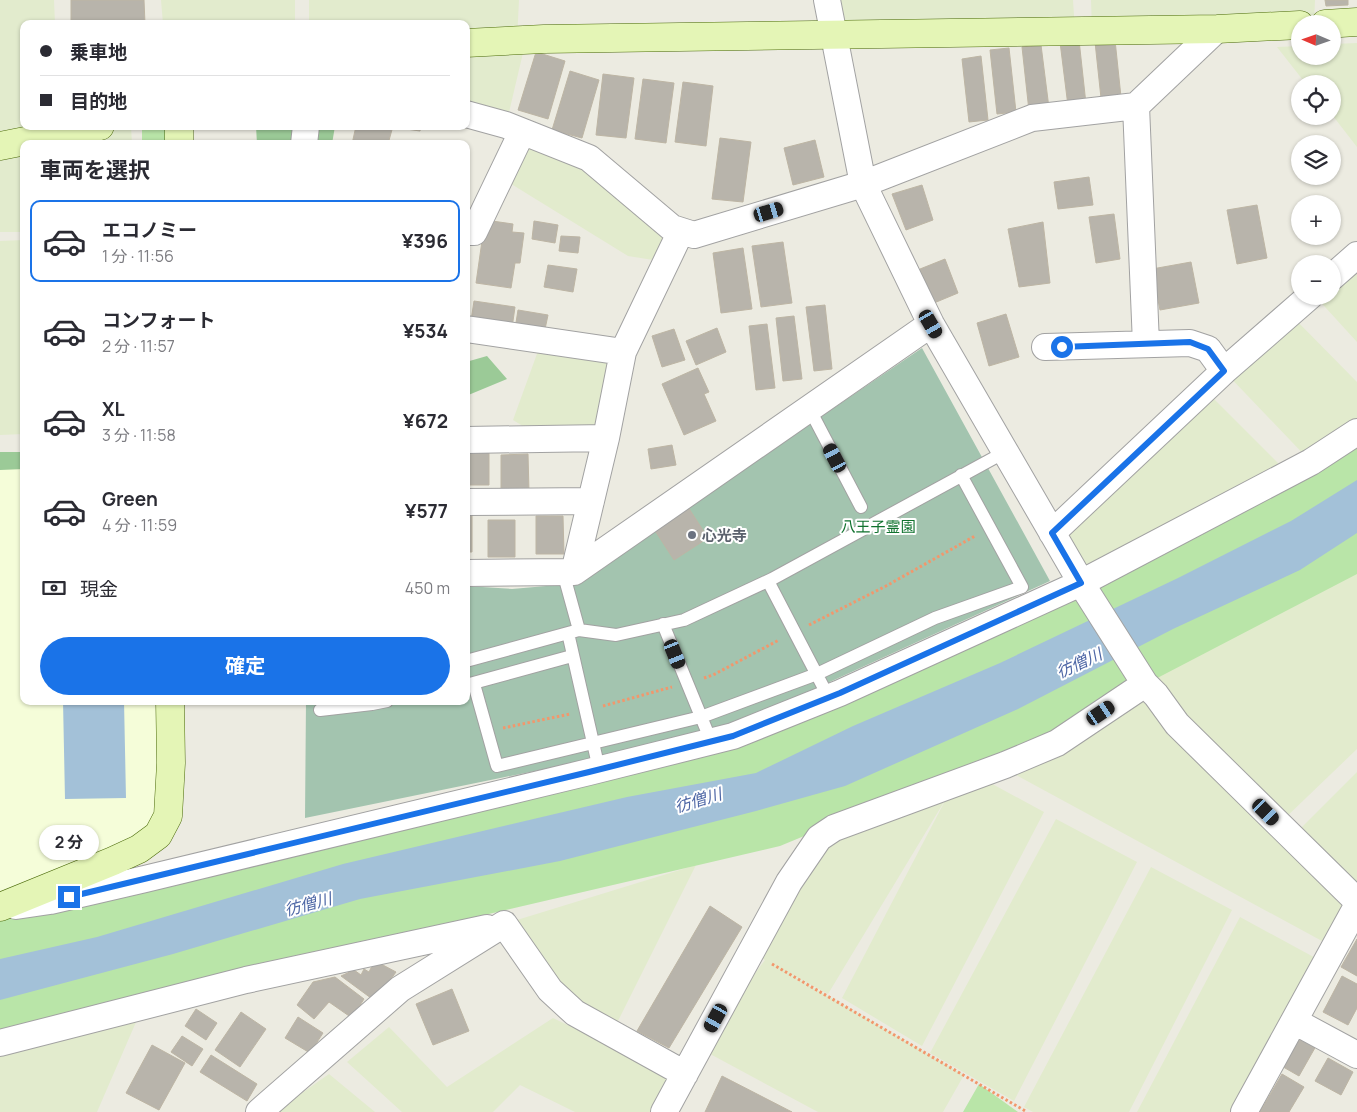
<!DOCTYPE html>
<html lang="ja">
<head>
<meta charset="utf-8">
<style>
	:root { --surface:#fff; --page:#f7f7f7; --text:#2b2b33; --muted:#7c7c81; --line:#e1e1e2; --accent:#1a73e8 }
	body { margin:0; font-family:Manrope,"Noto Sans JP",sans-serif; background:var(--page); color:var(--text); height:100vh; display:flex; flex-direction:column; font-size:19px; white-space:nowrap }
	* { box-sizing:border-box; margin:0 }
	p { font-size:16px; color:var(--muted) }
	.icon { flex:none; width:28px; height:28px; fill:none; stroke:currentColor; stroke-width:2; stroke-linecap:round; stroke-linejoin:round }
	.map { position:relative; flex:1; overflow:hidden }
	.details { position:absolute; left:20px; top:140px; width:450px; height:565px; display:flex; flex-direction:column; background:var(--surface); border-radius:10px; box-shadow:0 1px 4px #0004 }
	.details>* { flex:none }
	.top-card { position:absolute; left:20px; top:20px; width:450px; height:110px; border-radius:10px; box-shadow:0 1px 4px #0004; display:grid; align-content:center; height:110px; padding:0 20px; background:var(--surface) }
	.needle { width:32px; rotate:272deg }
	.fabs { position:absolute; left:1291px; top:15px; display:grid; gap:10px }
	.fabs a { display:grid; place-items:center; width:50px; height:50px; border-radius:50%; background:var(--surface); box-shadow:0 1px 4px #0004; font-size:25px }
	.end { position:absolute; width:22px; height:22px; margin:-11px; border:6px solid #1a73e8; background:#fff; box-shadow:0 0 0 2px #fff }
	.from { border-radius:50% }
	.bubble { position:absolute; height:35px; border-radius:18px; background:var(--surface); box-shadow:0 1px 4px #0004; font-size:16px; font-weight:700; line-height:35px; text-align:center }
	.car { position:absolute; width:15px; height:30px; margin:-15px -8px; border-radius:6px; box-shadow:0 0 4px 1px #0007; background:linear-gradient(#222 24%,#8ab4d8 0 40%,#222 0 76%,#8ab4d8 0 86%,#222 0) }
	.top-card b { display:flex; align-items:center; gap:18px; height:48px; font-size:19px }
	.top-card b+b { border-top:1px solid var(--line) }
	.top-card i { width:12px; height:12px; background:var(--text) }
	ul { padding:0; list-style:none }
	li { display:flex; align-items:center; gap:15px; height:82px; margin:0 10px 8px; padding:0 10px; border:2px solid transparent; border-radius:10px }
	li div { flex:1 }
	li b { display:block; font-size:19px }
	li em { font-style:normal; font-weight:700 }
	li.selected { border-color:var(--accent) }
	li>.icon { width:45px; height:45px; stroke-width:1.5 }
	h2 { padding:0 20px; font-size:22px; line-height:60px }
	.pay { display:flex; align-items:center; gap:12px; height:55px; padding:0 20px; font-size:19px }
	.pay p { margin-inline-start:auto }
	.cta { display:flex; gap:10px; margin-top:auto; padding:10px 20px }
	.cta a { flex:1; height:58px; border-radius:30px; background:var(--accent); color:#fff; font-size:20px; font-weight:700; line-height:58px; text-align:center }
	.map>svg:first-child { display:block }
</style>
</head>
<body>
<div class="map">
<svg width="1357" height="1112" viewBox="0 0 1357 1112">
	<rect width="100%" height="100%" fill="#ecebe1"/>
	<path fill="#f5fdd9" d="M 0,463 L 24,463 L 24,701 L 167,701 L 168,816 L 62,883 L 0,899 Z"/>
	<path fill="#e2ebcd" d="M 0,0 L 54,0 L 55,24 L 24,24 L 24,126 L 41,126 L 0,134 Z
		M 161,0 L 295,0 L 295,24 L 163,24 Z
		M 309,0 L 519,0 L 517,40 L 526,40 L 506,125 L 466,115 L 466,24 L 309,24 Z
		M 835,0 L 1073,0 L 1075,31 L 835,34 Z
		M 1091,0 L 1315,0 L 1314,24 L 1092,30 Z
		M 1357,43 L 1357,147 L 1333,116 L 1332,84 L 1306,84 L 1277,47 L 1300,46 L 1300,56 L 1332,56 L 1333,44 Z
		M 100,126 L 131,126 L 132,144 L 24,144 L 24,232 L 0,232 L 0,146 Z
		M 522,132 L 681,231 L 666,262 L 628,256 L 500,177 Z
		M 24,240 L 24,434 L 0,435 L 0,241 Z
		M 1357,251 L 1357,342 L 1315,296 L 1332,296 L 1333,275 Z
		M 1290,314 L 1357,382 L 1357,432 L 1311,462 L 1224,371 Z
		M 542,340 L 623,352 L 606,438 L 544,439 L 513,420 Z
		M 1205,390 L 1289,474 L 1096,575 L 1052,533 Z
		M 1357,570 L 1357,749 L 1281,822 L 1294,835 L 1357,772 L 1357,904 L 1322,941 L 1016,775 L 1155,695 L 1145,684 Z
		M 963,768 L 1044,812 L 922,1046 L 842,998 L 947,797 L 828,994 L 783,970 L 964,1075 L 943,1112 L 818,1112 L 699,1048 L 765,960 L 747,950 L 819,838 Z
		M 1056,819 L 1137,862 L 1014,1101 L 930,1053 Z
		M 696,865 L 612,1033 L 575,1013 L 504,924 Z
		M 1151,867 L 1232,910 L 1129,1112 L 1033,1112 L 1024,1107 Z
		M 1240,917 L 1321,961 L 1235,1112 L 1137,1112 Z
		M 143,1006 L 97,1112 L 0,1112 L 0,1054 Z
		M 553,1018 L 682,1080 L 664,1112 L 575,1112 L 520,1085 L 493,1112 L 402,1112 L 347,1062 L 389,1027 L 447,1087 Z
		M 329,1074 L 375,1112 L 275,1112 Z"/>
	<path fill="#b9e5a8" d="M 142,126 L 179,126 L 179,144 L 142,144 Z
		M 1357,428 L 1357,574 L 1046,736 L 780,846 L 459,921 L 173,991 L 0,1038 L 0,919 L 645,758 L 1004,623 Z
		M 979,1084 L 1018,1112 L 963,1112 Z"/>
	<path fill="#9bca97" d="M 256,126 L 335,126 L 332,144 L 257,144 Z
		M 487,356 L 507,379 L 466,396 L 466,362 Z
		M 0,452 L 24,452 L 24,469 L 0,470 Z"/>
	<path fill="#a3c4af" d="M 922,348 L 1050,581 L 716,734 L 305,818 L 306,701 L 466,701 L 466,586 L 512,589 L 580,583 L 688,507 Z"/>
	<path fill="#a3c1d8" d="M 1357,480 L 1357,533 L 1300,570 L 1173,629 L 1018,709 L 845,786 L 756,811 L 560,861 L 360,899 L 173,954 L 0,1000 L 0,959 L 97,937 L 343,864 L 627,797 L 756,773 L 853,726 L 1000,663 L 1178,578 L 1291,521 Z
		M 63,701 L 124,701 L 126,798 L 65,799 Z"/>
	<path fill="#b8b4ab" stroke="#bdb5a4" d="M 71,0 L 144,0 L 145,24 L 71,24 Z
		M 1325,0 L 1348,0 L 1348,5 L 1326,6 Z
		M 1079,40 L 1086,104 L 1068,106 L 1060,42 Z
		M 1115,40 L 1121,97 L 1101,98 L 1095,42 Z
		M 1041,45 L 1049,108 L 1029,111 L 1022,47 Z
		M 1009,48 L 1016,112 L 997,114 L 990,50 Z
		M 536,52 L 565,61 L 548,119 L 518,110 Z
		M 981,56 L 988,120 L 969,122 L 962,59 Z
		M 570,71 L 599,80 L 582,138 L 552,130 Z
		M 603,74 L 634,78 L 626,138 L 596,135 Z
		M 643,79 L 674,83 L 666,143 L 635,139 Z
		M 683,82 L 713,86 L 706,146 L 675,142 Z
		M 356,126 L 393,126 L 388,144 L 352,144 Z
		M 399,126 L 421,126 L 420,131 L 399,128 Z
		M 720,138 L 751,142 L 743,202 L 712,199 Z
		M 815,140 L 824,177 L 793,185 L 784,148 Z
		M 1089,177 L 1093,205 L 1058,209 L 1054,182 Z
		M 922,185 L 933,220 L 906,230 L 892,194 Z
		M 1257,205 L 1267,258 L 1237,264 L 1227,210 Z
		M 1114,214 L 1120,259 L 1096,263 L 1089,217 Z
		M 485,220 L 513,224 L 512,232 L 524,233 L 520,263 L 515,263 L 511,288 L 476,283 Z
		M 534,221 L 558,225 L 555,243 L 532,239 Z
		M 1043,222 L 1050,283 L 1019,287 L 1008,229 Z
		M 561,236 L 580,237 L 578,253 L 559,251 Z
		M 783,242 L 792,303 L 761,307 L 752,246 Z
		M 743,248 L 752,309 L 721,313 L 713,253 Z
		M 945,259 L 958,293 L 934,303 L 920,269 Z
		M 1191,262 L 1199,303 L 1160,310 L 1152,269 Z
		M 548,265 L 577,269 L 573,292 L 544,287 Z
		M 474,301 L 515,307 L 512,328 L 471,321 Z
		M 825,305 L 832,369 L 814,371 L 806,307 Z
		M 518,310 L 548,315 L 544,334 L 515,329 Z
		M 1006,314 L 1019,357 L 989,366 L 977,323 Z
		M 794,316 L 802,379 L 783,381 L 776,318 Z
		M 767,324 L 775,388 L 756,390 L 749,326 Z
		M 717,328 L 726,352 L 696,365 L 686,341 Z
		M 674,329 L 685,360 L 662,367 L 652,336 Z
		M 698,368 L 709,392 L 704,394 L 716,421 L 684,435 L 662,384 Z
		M 672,445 L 676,465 L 651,469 L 648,449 Z
		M 466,448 L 489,448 L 489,485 L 466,485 Z
		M 528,454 L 529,492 L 501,492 L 501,455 Z
		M 688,507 L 708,538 L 674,560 L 654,529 Z
		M 466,515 L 472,515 L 472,552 L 466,552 Z
		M 536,516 L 563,516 L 564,554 L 536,554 Z
		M 488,520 L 515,520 L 515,557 L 488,557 Z
		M 710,906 L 742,927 L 669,1048 L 637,1031 Z
		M 1357,939 L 1357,976 L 1341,967 Z
		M 373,964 L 381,964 L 396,972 L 375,1001 L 341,976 L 354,970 L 361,975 L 364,969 L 369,972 Z
		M 1342,976 L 1357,984 L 1357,1008 L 1348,1025 L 1323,1012 Z
		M 335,977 L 364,999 L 352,1018 L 329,1002 L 314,1019 L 297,1005 L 313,982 Z
		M 452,989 L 469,1031 L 433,1045 L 416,1004 Z
		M 196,1009 L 217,1023 L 206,1040 L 185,1026 Z
		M 241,1012 L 266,1029 L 240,1067 L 215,1050 Z
		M 298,1017 L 323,1033 L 310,1053 L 285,1038 Z
		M 1295,1033 L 1316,1046 L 1299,1076 L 1278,1064 Z
		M 182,1036 L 203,1049 L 192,1066 L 171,1052 Z
		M 152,1045 L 185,1063 L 159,1110 L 126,1093 Z
		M 211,1055 L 257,1084 L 247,1101 L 200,1072 Z
		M 1328,1058 L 1353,1072 L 1341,1095 L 1315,1081 Z
		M 1282,1074 L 1304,1087 L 1289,1112 L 1260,1112 Z
		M 722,1076 L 792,1112 L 705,1112 Z"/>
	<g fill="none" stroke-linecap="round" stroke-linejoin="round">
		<defs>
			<path id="lane" d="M 809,408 L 861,507
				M 768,581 L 829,698
				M 663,624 L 711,741
				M 579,630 L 616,635 L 684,620 L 772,579 L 1005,452
				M 568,633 L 599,769
				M 466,661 L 579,630 L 563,572
				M 474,684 L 497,766 L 701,717 L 817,674 L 935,618 L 1022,587 L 961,475
				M 466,685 L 572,656
				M 320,710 L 372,704 L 387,701"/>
			<path id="street" d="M 827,0 L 863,184 L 931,324 L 1086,591 L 1145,684 L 1156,695 L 1177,724 L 1357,901
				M 1136,106 L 1146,344
				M 466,114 L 506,125 L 589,158 L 672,228 L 694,235 L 863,184 L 1032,118 L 1136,106 L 1217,29
				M 304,144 L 306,126
				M 466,232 L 474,232 L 522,132
				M 1332,277 L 1357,255
				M 466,329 L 623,352
				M 1045,347 L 1190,343 L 1208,349 L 1224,371
				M 466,440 L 606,438
				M 466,502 L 591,501
				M 1052,533 L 1224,371 L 1310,296
				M 574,572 L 606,438 L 623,352 L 681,231
				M 466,573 L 574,572 L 931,324
				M 16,906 L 50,901 L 145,879 L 589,772 L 733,736 L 840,693 L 1081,583 L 1311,462 L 1357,432
				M 1294,1021 L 1357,1055
				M 0,1043 L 246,980 L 487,928
				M 259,1112 L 400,989 L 504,924 L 550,990 L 575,1013 L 685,1074
				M 664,1112 L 789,882 L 819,838 L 834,828 L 1005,765 L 1057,743 L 1145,684
				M 1244,1112 L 1357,906"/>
			<path id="secondary" d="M 1325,24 L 1357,22
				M 466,43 L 544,39 L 1217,29 L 1300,25
				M 179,126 L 179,144
				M 0,146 L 100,126
				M 0,907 L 113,861 L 139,849 L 158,835 L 168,816 L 171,763 L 170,701"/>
		</defs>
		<use href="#lane" stroke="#a2a2a2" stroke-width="14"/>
		<use href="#street" stroke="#a2a2a2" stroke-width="28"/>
		<use href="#secondary" stroke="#4b6a0a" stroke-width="29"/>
		<path stroke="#f2976c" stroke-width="3" stroke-dasharray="2.5 2.5" stroke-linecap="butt" d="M 809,625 L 886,586 L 975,536
			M 704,678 L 713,675 L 779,640
			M 603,706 L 672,687
			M 503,728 L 570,714
			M 772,964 L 1027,1112"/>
		<use href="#lane" stroke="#fff" stroke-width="12"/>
		<use href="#street" stroke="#fff" stroke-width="26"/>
		<use href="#secondary" stroke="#e4f5b6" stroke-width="28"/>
	</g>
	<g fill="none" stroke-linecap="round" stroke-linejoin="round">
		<path stroke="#1a73e8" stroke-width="6" d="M 69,897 L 589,772 L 733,736 L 840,693 L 1081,583 L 1052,533 L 1224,371 L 1208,349 L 1190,342 L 1062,347"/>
	</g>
	<circle fill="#6b7280" stroke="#fff" stroke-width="2" cx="692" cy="535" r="5"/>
	<g text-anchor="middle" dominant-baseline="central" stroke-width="4" stroke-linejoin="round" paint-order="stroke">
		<g font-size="15" fill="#10722e" stroke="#fff">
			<text x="878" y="526">八王子霊園</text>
		</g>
		<g font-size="15" font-weight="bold" fill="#5b616d" stroke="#fff" text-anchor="start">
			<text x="702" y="535">心光寺</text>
		</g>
		<g font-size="16" font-style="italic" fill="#4d66a5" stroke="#fff">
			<text transform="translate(1079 663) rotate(-25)">彷僧川</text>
			<text transform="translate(698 800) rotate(-17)">彷僧川</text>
			<text transform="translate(308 904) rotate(-15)">彷僧川</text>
		</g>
	</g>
</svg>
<div class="fabs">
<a><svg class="needle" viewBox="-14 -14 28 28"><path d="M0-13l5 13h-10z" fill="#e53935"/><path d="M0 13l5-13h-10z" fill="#7c7c81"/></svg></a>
<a><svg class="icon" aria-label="locate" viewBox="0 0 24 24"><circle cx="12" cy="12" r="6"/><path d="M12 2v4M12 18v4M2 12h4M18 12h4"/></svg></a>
<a><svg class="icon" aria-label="layers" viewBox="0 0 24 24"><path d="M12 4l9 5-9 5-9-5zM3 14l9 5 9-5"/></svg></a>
<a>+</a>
<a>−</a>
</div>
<i class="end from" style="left:1062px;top:347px"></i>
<i class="end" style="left:69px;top:897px"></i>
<div class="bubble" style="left:39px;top:825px;width:60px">2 分</div>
<i class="car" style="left:769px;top:212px;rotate:73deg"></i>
<i class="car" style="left:931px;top:324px;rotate:150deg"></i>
<i class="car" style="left:835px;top:458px;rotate:332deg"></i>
<i class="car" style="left:675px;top:654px;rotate:158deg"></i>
<i class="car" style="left:1101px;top:713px;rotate:56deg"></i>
<i class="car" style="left:1266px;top:812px;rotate:135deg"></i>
<i class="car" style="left:716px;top:1018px;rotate:209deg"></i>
<div class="top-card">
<b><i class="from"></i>乗車地</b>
<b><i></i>目的地</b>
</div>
<section class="details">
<h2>車両を選択</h2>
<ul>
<li class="selected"><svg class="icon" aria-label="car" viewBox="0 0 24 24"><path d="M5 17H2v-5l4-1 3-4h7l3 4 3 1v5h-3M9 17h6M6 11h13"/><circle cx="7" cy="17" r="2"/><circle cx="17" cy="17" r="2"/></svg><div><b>エコノミー</b><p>1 分 · 11:56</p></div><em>¥396</em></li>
<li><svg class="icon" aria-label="car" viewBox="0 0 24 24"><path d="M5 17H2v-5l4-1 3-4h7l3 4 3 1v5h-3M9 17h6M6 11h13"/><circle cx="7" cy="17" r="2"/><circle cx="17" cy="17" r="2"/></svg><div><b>コンフォート</b><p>2 分 · 11:57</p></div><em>¥534</em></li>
<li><svg class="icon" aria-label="car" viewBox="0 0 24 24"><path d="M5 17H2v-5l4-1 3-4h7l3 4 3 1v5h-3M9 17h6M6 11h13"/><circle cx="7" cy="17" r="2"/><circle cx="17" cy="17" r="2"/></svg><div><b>XL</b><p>3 分 · 11:58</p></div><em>¥672</em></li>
<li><svg class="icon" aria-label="car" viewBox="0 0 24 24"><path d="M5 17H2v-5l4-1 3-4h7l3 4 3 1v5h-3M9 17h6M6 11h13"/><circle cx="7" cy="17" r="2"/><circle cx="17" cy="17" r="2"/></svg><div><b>Green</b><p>4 分 · 11:59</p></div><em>¥577</em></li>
</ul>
<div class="pay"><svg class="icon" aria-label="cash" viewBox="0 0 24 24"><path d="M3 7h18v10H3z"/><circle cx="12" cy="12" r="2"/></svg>現金<p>450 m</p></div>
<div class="cta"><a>確定</a></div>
</section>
</div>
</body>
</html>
